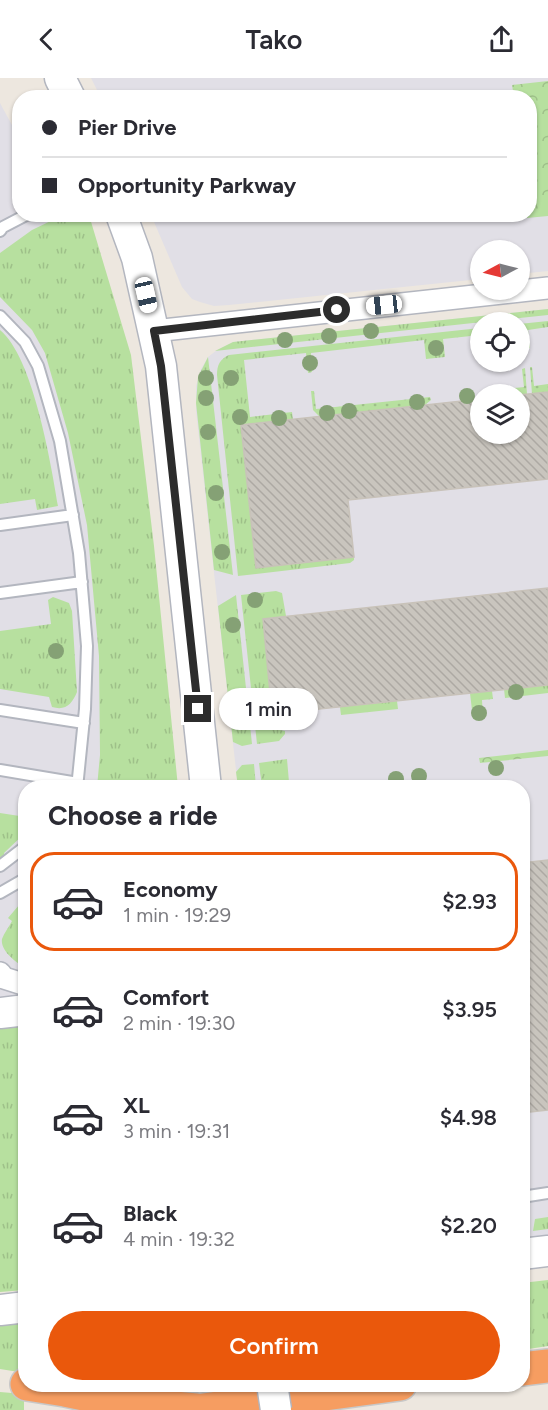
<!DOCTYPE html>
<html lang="en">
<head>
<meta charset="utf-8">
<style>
	:root { --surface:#fff; --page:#f2f2f3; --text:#2b2b33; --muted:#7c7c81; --line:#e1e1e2; --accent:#ea580c }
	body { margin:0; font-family:Figtree,sans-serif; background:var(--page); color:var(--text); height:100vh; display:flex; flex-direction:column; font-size:22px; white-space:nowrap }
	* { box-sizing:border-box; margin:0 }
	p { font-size:20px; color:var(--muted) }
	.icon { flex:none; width:33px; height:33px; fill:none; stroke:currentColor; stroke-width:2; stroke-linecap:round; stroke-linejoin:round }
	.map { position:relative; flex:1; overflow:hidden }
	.sheet { position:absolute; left:18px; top:702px; width:512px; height:612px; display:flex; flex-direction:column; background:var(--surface); border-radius:24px; box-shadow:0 2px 4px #0004 }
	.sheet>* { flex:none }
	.top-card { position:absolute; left:12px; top:12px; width:525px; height:132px; border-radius:24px; box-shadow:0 2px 4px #0004; display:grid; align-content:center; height:132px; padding:0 30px; background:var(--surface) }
	.needle { width:39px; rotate:263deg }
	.fabs { position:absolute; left:470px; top:162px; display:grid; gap:12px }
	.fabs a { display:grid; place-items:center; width:60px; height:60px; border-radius:50%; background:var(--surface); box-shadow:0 2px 4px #0004; font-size:30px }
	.end { position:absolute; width:27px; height:27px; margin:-14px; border:8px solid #2c2c2c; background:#fff; box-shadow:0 0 0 3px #fff }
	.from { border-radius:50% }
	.bubble { position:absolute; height:42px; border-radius:21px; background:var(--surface); box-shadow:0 2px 4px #0004; font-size:20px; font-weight:600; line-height:42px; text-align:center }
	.car { position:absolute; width:18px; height:36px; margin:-18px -9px; border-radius:8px; box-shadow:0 0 4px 2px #0007; background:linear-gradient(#fff 24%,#345 0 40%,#fff 0 76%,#345 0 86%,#fff 0) }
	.top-card b { display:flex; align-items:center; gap:21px; height:57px; font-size:22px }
	.top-card b+b { border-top:2px solid var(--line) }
	.top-card i { width:15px; height:15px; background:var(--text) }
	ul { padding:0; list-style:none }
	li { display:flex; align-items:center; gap:18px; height:99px; margin:0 12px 9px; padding:0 18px; border:3px solid transparent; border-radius:24px }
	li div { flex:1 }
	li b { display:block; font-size:22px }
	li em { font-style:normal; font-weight:600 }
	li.current { border-color:var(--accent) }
	li>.icon { width:54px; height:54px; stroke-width:1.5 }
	h2 { padding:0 30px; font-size:27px; line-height:72px }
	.action { display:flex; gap:12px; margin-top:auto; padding:12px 30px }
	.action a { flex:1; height:69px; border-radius:36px; background:var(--accent); color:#fff; font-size:24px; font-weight:600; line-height:69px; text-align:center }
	header { display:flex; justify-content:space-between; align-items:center; height:78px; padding:0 30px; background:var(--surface); font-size:27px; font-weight:600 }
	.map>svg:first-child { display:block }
</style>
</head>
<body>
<header><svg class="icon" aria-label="back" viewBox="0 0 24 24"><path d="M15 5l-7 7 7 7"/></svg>Tako<svg class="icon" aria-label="share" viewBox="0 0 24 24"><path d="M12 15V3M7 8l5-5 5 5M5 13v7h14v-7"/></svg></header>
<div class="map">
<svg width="548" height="1332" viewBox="0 0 548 1332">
	<defs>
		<pattern id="grass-tufts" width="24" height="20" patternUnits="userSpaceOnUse" patternTransform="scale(1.5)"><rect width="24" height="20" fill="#b7e09f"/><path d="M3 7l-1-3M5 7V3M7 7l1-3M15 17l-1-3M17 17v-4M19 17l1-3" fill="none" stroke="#9ec089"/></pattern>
		<pattern id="forest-crowns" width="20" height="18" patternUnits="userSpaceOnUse" patternTransform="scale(1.5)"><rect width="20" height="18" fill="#b7e09f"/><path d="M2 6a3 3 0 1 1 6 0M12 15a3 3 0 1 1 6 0" fill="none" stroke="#9ec089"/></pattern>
		<pattern id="garden-dots" width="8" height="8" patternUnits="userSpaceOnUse" patternTransform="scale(1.5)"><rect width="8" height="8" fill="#b7e09f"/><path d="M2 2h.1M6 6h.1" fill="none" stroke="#9ec089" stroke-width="1.8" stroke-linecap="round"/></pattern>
		<pattern id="building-back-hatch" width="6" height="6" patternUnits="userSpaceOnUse" patternTransform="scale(1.5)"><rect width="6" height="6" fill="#c9c5be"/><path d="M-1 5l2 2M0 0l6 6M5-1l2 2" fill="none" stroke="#ada9a3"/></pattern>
	</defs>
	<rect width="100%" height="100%" fill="#ede7df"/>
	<path fill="#e1dfe6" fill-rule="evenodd" d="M 91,0 L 548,0 L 548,193 L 519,196 L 519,172 L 480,172 L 480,201 L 229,227 L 214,228 L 200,224 L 192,221 L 182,209 L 151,137 L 530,136 L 530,20 L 101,20 Z
		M 0,25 L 19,60 L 20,136 L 63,137 L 88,182 L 153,709 L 26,710 L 25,925 L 0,929 Z
		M 548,231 L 548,1162 L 522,1164 L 522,710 L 238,710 L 196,333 L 196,308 L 201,291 L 208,279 L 217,272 L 233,264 ZM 480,244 L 519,244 L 519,284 L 480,284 ZM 480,316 L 519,316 L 519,356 L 480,356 Z"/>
	<path fill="url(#grass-tufts)" d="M 63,137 L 89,137 L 131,277 L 154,468 L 178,709 L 97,709 L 100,677 L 99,578 L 87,447 L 68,355 L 45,275 L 32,252 L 0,219 L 0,175 L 32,152 Z
		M 548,231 L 548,237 L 215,273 L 233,264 Z
		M 548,243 L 548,249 L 528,252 L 530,270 L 521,271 L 519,246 Z
		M 480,250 L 480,257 L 443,261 L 445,279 L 426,281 L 424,262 L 311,275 L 312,294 L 308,295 L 306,275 L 244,282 L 250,339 L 292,334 L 293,342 L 256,489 L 354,479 L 354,482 L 350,485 L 238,498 L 217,297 C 217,287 220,281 229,277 Z
		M 0,252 C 33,279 51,385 58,428 L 37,432 L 35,421 L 0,426 Z
		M 208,279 L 233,497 L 214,492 L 196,325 L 198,299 Z
		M 276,513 L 282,515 L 286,538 L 263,541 L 272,636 L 275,636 L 276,648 L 280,652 L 285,653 L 285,656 L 279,663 L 257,666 L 241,517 Z
		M 236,517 L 252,666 L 242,668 L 233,664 L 218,528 Z
		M 53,519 L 69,525 L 72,533 L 77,614 C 72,626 66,633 52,629 L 49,619 L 0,611 L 0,553 L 51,546 L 48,522 Z
		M 548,607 L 548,615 L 505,620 L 504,611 Z
		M 492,613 L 493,621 L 482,622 L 483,640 L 478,642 L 473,641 L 470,615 Z
		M 397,623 L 398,631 L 341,637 L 340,629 Z
		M 287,681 L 289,704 L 302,702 L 302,709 L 262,709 L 259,685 Z
		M 254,686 L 256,709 L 238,709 L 236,694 L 242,687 Z
		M 0,735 L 26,739 L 25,755 L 4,775 L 5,778 L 0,780 Z
		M 25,820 L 25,889 C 16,885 0,872 2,861 C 4,855 9,849 12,843 L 8,840 Z
		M 25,948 L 25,1212 L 0,1214 L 0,951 Z
		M 548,1139 L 548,1151 L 533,1153 L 535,1141 Z
		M 548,1202 L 548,1268 L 522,1272 L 522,1205 Z
		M 25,1243 L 25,1295 L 0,1291 L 0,1246 Z
		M 0,1314 L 24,1316 L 24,1332 L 0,1332 Z"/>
	<path fill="url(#forest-crowns)" d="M 548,3 L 548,138 L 527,140 L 526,137 L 530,136 L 530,20 L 514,19 L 512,7 Z
		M 548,672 L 548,678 L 480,685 L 479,680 Z"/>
	<path fill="url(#garden-dots)" d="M 530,289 L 532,289 L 534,308 L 548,306 L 548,314 L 532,316 Z
		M 525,290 L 527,316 L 499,316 L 498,312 L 524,309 L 522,291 Z
		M 311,313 L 314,313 L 316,331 L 430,319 L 431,322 L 425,327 L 320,339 L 313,332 Z"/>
	<path fill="url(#building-back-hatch)" stroke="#c8c2b9" stroke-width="1.5" d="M 548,314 L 548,401 L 348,422 L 354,479 L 256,490 L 241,347 L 480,321 L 480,356 L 519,356 L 519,317 Z
		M 548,510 L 548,607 L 272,636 L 263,541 Z
		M 548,782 L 548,1032 L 522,1035 L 522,785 Z"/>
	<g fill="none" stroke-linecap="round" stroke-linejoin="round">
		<defs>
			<path id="lane" d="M 0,153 L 3,149 L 28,136
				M 0,238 L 25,264 L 38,288 L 60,363 L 79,475 L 87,568 L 85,631 L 77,710
				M 0,447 L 73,437
				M 0,515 L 82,504
				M 0,632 L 84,645
				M 0,692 L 78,705
				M 0,788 L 26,768
				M 0,815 L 26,800
				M 522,1119 L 548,1115"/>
			<path id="street" d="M 154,253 L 548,210
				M 0,895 L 4,900 L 26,907"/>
			<path id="secondary" d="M 60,0 L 70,20
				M 121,136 L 137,180 L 161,288 L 206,710
				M 0,935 L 26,932
				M 522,1176 L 548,1173
				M 0,1232 L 26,1229"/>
			<path id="highway" d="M 522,1291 L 548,1288
				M 27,1306 L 65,1312 L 131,1326 L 196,1332
				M 203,1332 L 400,1306"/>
		</defs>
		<use href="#lane" stroke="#b3b6bf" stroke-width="14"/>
		<use href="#street" stroke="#b3b6bf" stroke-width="24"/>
		<use href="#secondary" stroke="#b3b6bf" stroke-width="33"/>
		<use href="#highway" stroke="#c8c8c8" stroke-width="36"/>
		<use href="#lane" stroke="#fff" stroke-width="10"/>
		<use href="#street" stroke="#fff" stroke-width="21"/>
		<use href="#secondary" stroke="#fff" stroke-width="30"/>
		<use href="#highway" stroke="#f69d61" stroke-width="33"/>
		<defs>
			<path id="secondary-bridge" d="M 272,1306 L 276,1332"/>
		</defs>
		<use href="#secondary-bridge" stroke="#b3b6bf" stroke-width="33" stroke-linecap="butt"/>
		<use href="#secondary-bridge" stroke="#fff" stroke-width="30"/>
	</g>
	<g fill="#85a175">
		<circle cx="371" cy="253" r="8"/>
		<circle cx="329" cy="258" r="8"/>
		<circle cx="285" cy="262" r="8"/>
		<circle cx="436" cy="270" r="8"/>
		<circle cx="310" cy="285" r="8"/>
		<circle cx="206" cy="300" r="8"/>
		<circle cx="231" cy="300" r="8"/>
		<circle cx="467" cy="318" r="8"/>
		<circle cx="206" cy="320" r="8"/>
		<circle cx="417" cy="324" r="8"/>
		<circle cx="349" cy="333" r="8"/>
		<circle cx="327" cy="335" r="8"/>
		<circle cx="240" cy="339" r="8"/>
		<circle cx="279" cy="340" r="8"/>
		<circle cx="208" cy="354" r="8"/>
		<circle cx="216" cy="415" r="8"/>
		<circle cx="222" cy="474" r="8"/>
		<circle cx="255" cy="522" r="8"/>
		<circle cx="233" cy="547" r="8"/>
		<circle cx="56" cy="573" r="8"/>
		<circle cx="516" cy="614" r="8"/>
		<circle cx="479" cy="635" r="8"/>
		<circle cx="241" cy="639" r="8"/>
		<circle cx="496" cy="690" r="8"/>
		<circle cx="419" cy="698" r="8"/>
		<circle cx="396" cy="701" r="8"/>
	</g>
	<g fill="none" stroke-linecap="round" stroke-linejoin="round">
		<path stroke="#2c2c2c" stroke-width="8" d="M 198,631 L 161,288 L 154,253 L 337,232"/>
	</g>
</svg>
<div class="fabs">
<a><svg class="needle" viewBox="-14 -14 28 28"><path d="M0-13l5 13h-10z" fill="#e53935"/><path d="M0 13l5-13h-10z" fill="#7c7c81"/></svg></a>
<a><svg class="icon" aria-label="locate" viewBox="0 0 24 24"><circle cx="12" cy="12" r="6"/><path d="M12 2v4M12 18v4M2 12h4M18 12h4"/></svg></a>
<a><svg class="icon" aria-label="layers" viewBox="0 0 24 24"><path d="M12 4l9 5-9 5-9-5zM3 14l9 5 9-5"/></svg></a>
</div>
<i class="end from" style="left:337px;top:232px"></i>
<i class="end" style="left:198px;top:631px"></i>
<div class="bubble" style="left:219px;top:610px;width:99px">1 min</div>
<i class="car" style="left:146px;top:217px;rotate:167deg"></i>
<i class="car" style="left:384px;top:227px;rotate:264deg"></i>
<div class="top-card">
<b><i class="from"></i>Pier Drive</b>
<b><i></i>Opportunity Parkway</b>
</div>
<section class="sheet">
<h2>Choose a ride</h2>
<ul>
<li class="current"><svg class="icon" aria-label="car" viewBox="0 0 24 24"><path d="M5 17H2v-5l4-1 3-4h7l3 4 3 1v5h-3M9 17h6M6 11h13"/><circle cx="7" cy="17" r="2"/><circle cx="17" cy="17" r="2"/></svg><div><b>Economy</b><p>1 min · 19:29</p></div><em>$2.93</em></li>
<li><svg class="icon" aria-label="car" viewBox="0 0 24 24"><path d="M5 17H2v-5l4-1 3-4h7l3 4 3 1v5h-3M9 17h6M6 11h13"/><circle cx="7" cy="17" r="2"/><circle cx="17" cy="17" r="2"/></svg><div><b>Comfort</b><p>2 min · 19:30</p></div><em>$3.95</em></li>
<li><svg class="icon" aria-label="car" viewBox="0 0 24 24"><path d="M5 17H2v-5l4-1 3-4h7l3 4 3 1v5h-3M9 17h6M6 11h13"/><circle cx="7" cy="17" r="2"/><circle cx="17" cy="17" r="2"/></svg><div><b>XL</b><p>3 min · 19:31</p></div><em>$4.98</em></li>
<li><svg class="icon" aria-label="car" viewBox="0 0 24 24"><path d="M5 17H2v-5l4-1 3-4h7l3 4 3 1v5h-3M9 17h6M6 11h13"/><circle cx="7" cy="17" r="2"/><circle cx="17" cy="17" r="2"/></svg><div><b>Black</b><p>4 min · 19:32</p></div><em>$2.20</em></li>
</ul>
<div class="action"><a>Confirm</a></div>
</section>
</div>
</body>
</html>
